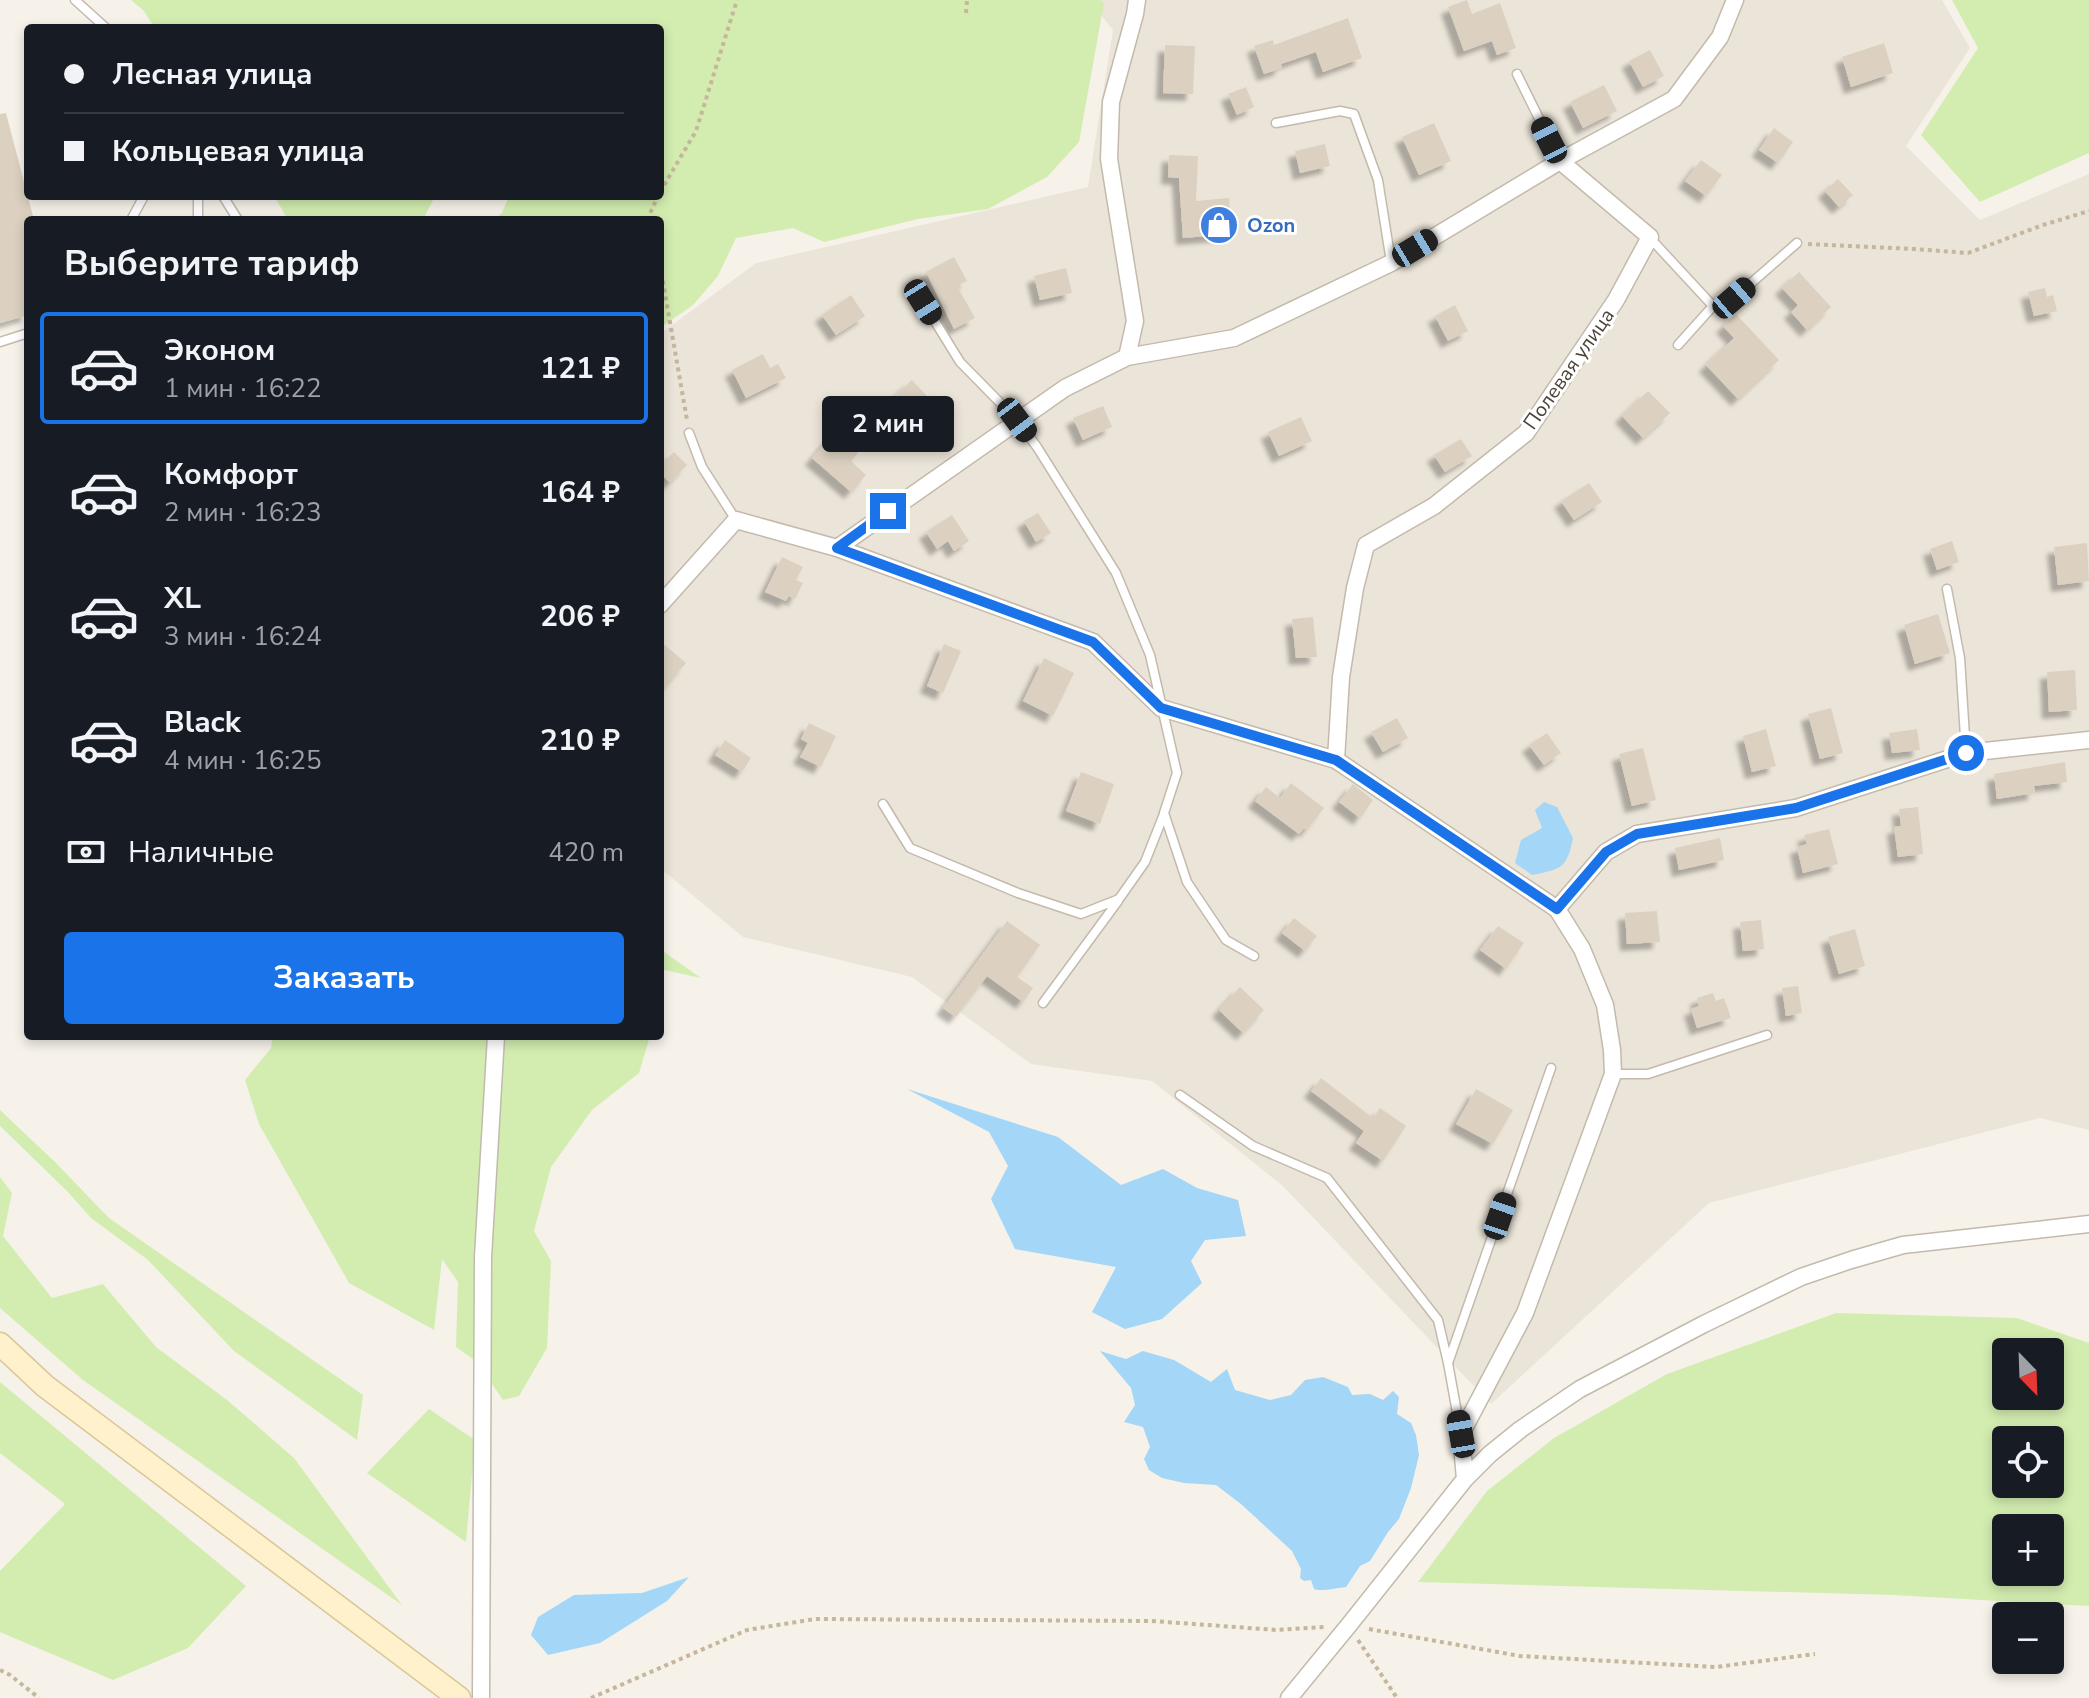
<!DOCTYPE html>
<html lang="ru">
<head>
<meta charset="utf-8">
<style>
	:root { --surface:#171b24; --page:#242831; --text:#f1f3f6; --muted:#9ea1a6; --line:#363941; --accent:#1a73e8 }
	body { margin:0; font-family:"Nunito Sans",sans-serif; background:var(--page); color:var(--text); height:100vh; display:flex; flex-direction:column; font-size:30px; white-space:nowrap }
	* { box-sizing:border-box; margin:0 }
	p { font-size:26px; color:var(--muted) }
	.icon { flex:none; width:44px; height:44px; fill:none; stroke:currentColor; stroke-width:2; stroke-linecap:round; stroke-linejoin:round }
	.map { position:relative; flex:1; overflow:hidden }
	.sheet { position:absolute; left:24px; top:216px; width:640px; height:824px; display:flex; flex-direction:column; background:var(--surface); border-radius:8px; box-shadow:0 4px 12px #0003 }
	.sheet>* { flex:none }
	.hud { position:absolute; left:24px; top:24px; width:640px; height:176px; border-radius:8px; box-shadow:0 4px 12px #0003; display:grid; align-content:center; height:176px; padding:0 40px; background:var(--surface) }
	.needle { width:52px; rotate:157deg }
	.tools { position:absolute; left:1992px; top:1338px; display:grid; gap:16px }
	.tools a { display:grid; place-items:center; width:72px; height:72px; border-radius:8px; background:var(--surface); box-shadow:0 4px 12px #0003; font-size:40px }
	.end { position:absolute; width:36px; height:36px; margin:-18px; border:10px solid #1a73e8; background:#fff; box-shadow:0 0 0 4px #fff }
	.from { border-radius:50% }
	.bubble { position:absolute; height:56px; border-radius:8px; background:var(--surface); box-shadow:0 4px 12px #0003; font-size:26px; font-weight:700; line-height:56px; text-align:center }
	.car { position:absolute; width:24px; height:48px; margin:-24px -12px; border-radius:10px; box-shadow:0 0 6px 2px #0007; background:linear-gradient(#222 24%,#8ab4d8 0 40%,#222 0 76%,#8ab4d8 0 86%,#222 0) }
	.hud b { display:flex; align-items:center; gap:28px; height:76px; font-size:30px }
	.hud b+b { border-top:2px solid var(--line) }
	.hud i { width:20px; height:20px; background:var(--text) }
	ul { padding:0; list-style:none }
	li { display:flex; align-items:center; gap:24px; height:112px; margin:0 16px 12px; padding:0 24px; border:4px solid transparent; border-radius:8px }
	li div { flex:1 }
	li b { display:block; font-size:30px }
	li em { font-style:normal; font-weight:700 }
	li.selected { border-color:var(--accent) }
	li>.icon { width:72px; height:72px; stroke-width:1.5 }
	h2 { padding:0 40px; font-size:36px; line-height:96px }
	.pay { display:flex; align-items:center; gap:20px; height:88px; padding:0 40px; font-size:30px }
	.pay p { margin-inline-start:auto }
	.cta { display:flex; gap:16px; margin-top:auto; padding:16px 40px }
	.cta a { flex:1; height:92px; border-radius:8px; background:var(--accent); color:#fff; font-size:32px; font-weight:700; line-height:92px; text-align:center }
	.map>svg:first-child { display:block }
</style>
</head>
<body>
<div class="map">
<svg width="2089" height="1698" viewBox="0 0 2089 1698">
	<defs>
		<filter id="shadow"><feDropShadow dx="-7" dy="7" stdDeviation="2" flood-color="#0004"/></filter>
	</defs>
	<rect width="100%" height="100%" fill="#f6f2ea"/>
	<path fill="#ebe4d8" d="M 1089,0 L 1942,0 L 1970,48 L 1906,146 L 1980,220 L 2089,174 L 2089,1130 L 2040,1118 L 1709,1203 L 1491,1404 L 1284,1187 L 1152,1081 L 1031,1064 L 912,977 L 743,937 L 660,868 L 660,334 L 756,263 L 1088,187 L 1113,30 Z"/>
	<path fill="#d3edb0" fill-rule="evenodd" d="M 131,0 L 1101,0 L 1104,3 L 1079,142 L 1047,177 L 988,209 L 918,219 L 824,242 L 793,228 L 736,238 L 718,276 L 693,305 L 660,328 L 660,220 L 493,220 L 502,213 L 509,196 L 660,196 L 660,28 L 155,28 L 143,10 Z
		M 1952,0 L 2089,0 L 2089,153 L 1980,202 L 1921,135 L 1978,48 Z
		M 274,196 L 435,196 L 423,220 L 288,220 Z
		M 660,949 L 701,978 L 660,969 Z
		M 273,1036 L 650,1036 L 639,1073 L 592,1110 L 551,1167 L 534,1231 L 551,1261 L 547,1348 L 519,1396 L 503,1400 L 477,1362 L 456,1347 L 458,1282 L 442,1259 L 434,1330 L 349,1283 L 259,1124 L 245,1080 L 271,1048 Z
		M 0,1110 L 55,1162 L 109,1218 L 363,1395 L 357,1440 L 234,1351 L 148,1260 L 91,1218 L 67,1191 L 0,1126 Z
		M 0,1177 L 12,1193 L 3,1236 L 52,1298 L 103,1284 L 156,1347 L 227,1400 L 294,1458 L 402,1605 L 83,1380 L 0,1308 Z
		M 1836,1313 L 2017,1318 L 2089,1343 L 2089,1606 L 1894,1595 L 1418,1582 L 1487,1491 L 1554,1438 L 1667,1374 ZM 2006,1352 L 2050,1352 L 2050,1396 L 2006,1396 ZM 2006,1440 L 2050,1440 L 2050,1484 L 2006,1484 ZM 2006,1528 L 2050,1528 L 2050,1572 L 2006,1572 Z
		M 0,1382 L 246,1586 L 188,1648 L 113,1680 L 0,1632 L 0,1571 L 65,1504 L 0,1453 Z
		M 429,1409 L 475,1440 L 466,1542 L 367,1473 Z"/>
	<path fill="#a3d6f7" d="M 1544,802 L 1557,807 L 1573,838 C 1567,869 1561,869 1532,875 L 1515,863 L 1521,840 L 1542,828 L 1535,810 Z
		M 907,1089 L 1058,1137 L 1121,1185 L 1163,1169 L 1197,1188 L 1238,1200 L 1246,1236 L 1205,1240 L 1191,1261 L 1202,1283 L 1162,1319 L 1125,1329 L 1092,1312 L 1116,1267 L 1015,1249 L 991,1199 L 1008,1166 L 989,1132 Z
		M 1100,1351 L 1126,1359 L 1143,1351 L 1174,1360 L 1211,1382 L 1227,1369 L 1235,1390 L 1270,1400 L 1291,1395 L 1305,1380 L 1323,1377 L 1348,1387 L 1352,1395 L 1370,1394 L 1383,1400 L 1393,1391 L 1399,1397 L 1397,1414 L 1411,1423 L 1416,1435 L 1419,1455 L 1411,1488 L 1399,1519 L 1388,1532 L 1370,1561 L 1360,1566 L 1346,1587 C 1336,1588 1322,1592 1314,1589 L 1311,1580 L 1304,1581 L 1300,1578 L 1301,1569 L 1292,1551 L 1241,1504 L 1216,1485 L 1184,1483 L 1162,1478 L 1149,1470 L 1144,1459 L 1150,1447 L 1143,1427 L 1124,1422 L 1135,1405 L 1131,1388 Z
		M 689,1577 L 667,1601 L 600,1643 L 548,1655 L 531,1635 L 538,1617 L 574,1595 L 642,1593 Z"/>
	<path fill="#dcd1c1" filter="url(#shadow)" d="M 1467,0 L 1472,14 L 1500,3 L 1516,48 L 1497,55 L 1492,41 L 1464,51 L 1448,7 Z
		M 1348,18 L 1362,58 L 1323,72 L 1316,52 L 1281,64 L 1282,68 L 1264,74 L 1254,46 L 1273,40 L 1274,45 Z
		M 1884,43 L 1893,73 L 1851,87 L 1842,57 Z
		M 1165,45 L 1195,46 L 1193,94 L 1163,93 Z
		M 1650,50 L 1664,76 L 1643,87 L 1629,61 Z
		M 1604,85 L 1617,111 L 1583,128 L 1570,102 Z
		M 1246,87 L 1254,107 L 1237,115 L 1228,94 Z
		M 6,113 L 34,220 L 28,220 L 28,315 L 0,323 L 0,114 Z
		M 1434,123 L 1451,161 L 1419,175 L 1402,137 Z
		M 1774,128 L 1793,142 L 1778,163 L 1759,150 Z
		M 1325,144 L 1330,166 L 1300,173 L 1295,151 Z
		M 1169,155 L 1198,156 L 1196,201 L 1229,198 L 1232,234 L 1183,238 L 1179,178 L 1168,177 Z
		M 1701,160 L 1722,175 L 1706,196 L 1685,181 Z
		M 1838,179 L 1853,195 L 1839,207 L 1825,191 Z
		M 954,257 L 967,281 L 957,286 L 975,318 L 954,329 L 926,272 Z
		M 1066,268 L 1072,293 L 1040,300 L 1034,276 Z
		M 1799,272 L 1831,307 L 1807,330 L 1791,312 L 1798,305 L 1782,288 Z
		M 2045,288 L 2047,297 L 2053,295 L 2057,311 L 2034,316 L 2028,292 Z
		M 851,295 L 865,316 L 836,335 L 822,315 Z
		M 1455,305 L 1468,331 L 1448,341 L 1435,316 Z
		M 1736,314 L 1779,360 L 1738,399 L 1706,365 L 1734,338 L 1723,326 Z
		M 763,354 L 770,368 L 778,364 L 786,378 L 746,398 L 732,370 Z
		M 912,380 L 941,411 L 909,441 L 880,409 Z
		M 1648,391 L 1670,413 L 1643,438 L 1622,416 Z
		M 1103,406 L 1112,427 L 1083,440 L 1073,418 Z
		M 1301,417 L 1312,441 L 1279,456 L 1268,432 Z
		M 834,433 L 858,453 L 851,461 L 866,475 L 851,492 L 812,458 Z
		M 1461,439 L 1472,456 L 1445,472 L 1434,455 Z
		M 674,452 L 687,465 L 670,483 L 660,473 L 660,466 Z
		M 1589,483 L 1602,502 L 1574,520 L 1561,501 Z
		M 1038,513 L 1051,533 L 1036,542 L 1024,521 Z
		M 952,515 L 969,541 L 954,551 L 948,541 L 937,549 L 926,532 Z
		M 1952,541 L 1959,562 L 1937,570 L 1930,549 Z
		M 2087,543 L 2089,581 L 2058,585 L 2054,547 Z
		M 782,557 L 803,567 L 796,580 L 803,583 L 795,599 L 789,596 L 786,601 L 765,592 Z
		M 1938,614 L 1950,653 L 1915,664 L 1904,625 Z
		M 1313,617 L 1317,657 L 1296,658 L 1292,619 Z
		M 660,641 L 686,663 L 660,694 Z
		M 944,644 L 961,651 L 943,693 L 927,686 Z
		M 1044,658 L 1074,673 L 1053,716 L 1023,701 Z
		M 2075,670 L 2077,710 L 2049,712 L 2047,672 Z
		M 1831,708 L 1843,753 L 1820,759 L 1808,714 Z
		M 1397,718 L 1408,738 L 1383,752 L 1371,732 Z
		M 809,723 L 836,736 L 821,767 L 800,757 L 808,743 L 801,739 Z
		M 1766,729 L 1776,766 L 1752,772 L 1743,736 Z
		M 1917,729 L 1920,750 L 1892,753 L 1889,733 Z
		M 1547,733 L 1561,753 L 1544,765 L 1529,745 Z
		M 725,740 L 751,758 L 742,772 L 715,755 Z
		M 1643,748 L 1656,800 L 1632,806 L 1619,754 Z
		M 2065,762 L 2067,782 L 2034,786 L 2035,793 L 1997,799 L 1994,774 Z
		M 1081,772 L 1114,784 L 1100,824 L 1066,811 Z
		M 1291,783 L 1324,808 L 1307,830 L 1304,828 L 1299,834 L 1255,801 L 1266,787 L 1280,798 Z
		M 1353,784 L 1373,800 L 1360,818 L 1339,802 Z
		M 1918,807 L 1923,854 L 1898,857 L 1894,827 L 1901,826 L 1899,809 Z
		M 1829,829 L 1838,864 L 1803,873 L 1797,847 L 1807,844 L 1804,835 Z
		M 1720,838 L 1724,860 L 1679,870 L 1675,848 Z
		M 1657,911 L 1660,942 L 1627,944 L 1625,913 Z
		M 1294,918 L 1317,936 L 1305,951 L 1282,933 Z
		M 1761,920 L 1764,949 L 1743,951 L 1740,922 Z
		M 1007,921 L 1040,945 L 1017,977 L 1033,988 L 1023,1002 L 987,976 L 956,1017 L 943,1008 Z
		M 1498,926 L 1524,943 L 1506,969 L 1480,950 Z
		M 1855,929 L 1865,966 L 1839,974 L 1828,937 Z
		M 1798,986 L 1802,1013 L 1786,1016 L 1782,988 Z
		M 1240,987 L 1264,1010 L 1243,1033 L 1219,1010 Z
		M 1713,993 L 1716,1001 L 1724,998 L 1731,1018 L 1697,1028 L 1691,1009 L 1699,1006 L 1697,998 Z
		M 1321,1078 L 1373,1118 L 1380,1108 L 1406,1126 L 1383,1161 L 1356,1143 L 1364,1131 L 1311,1091 Z
		M 1476,1089 L 1513,1110 L 1493,1144 L 1456,1124 Z"/>
	<g fill="none" stroke-linecap="round" stroke-linejoin="round">
		<defs>
			<path id="service" d="M 75,0 L 106,28
				M 1517,74 L 1560,161
				M 1276,123 L 1340,111 L 1354,114 L 1378,180 L 1391,262
				M 198,196 L 198,220
				M 223,196 L 238,220
				M 131,220 L 144,196
				M 1650,238 L 1713,306
				M 923,302 L 960,362 L 1017,420 L 1037,447 L 1116,573 L 1150,655 L 1177,773 L 1164,813 L 1187,882 L 1226,940 L 1254,956
				M 0,342 L 28,333
				M 1678,345 L 1713,306 L 1734,298 L 1797,243
				M 689,433 L 702,467 L 736,520
				M 1947,589 L 1960,658 L 1966,753
				M 883,804 L 910,848 L 1018,893 L 1081,914 L 1119,899 L 1145,862 L 1164,814
				M 1043,1003 L 1118,901
				M 1613,1074 L 1648,1074 L 1767,1035
				M 1180,1095 L 1253,1146 L 1327,1178 L 1438,1320 L 1448,1363
				M 1460,1429 L 1448,1363 L 1551,1068"/>
			<path id="minor" d="M 1127,357 L 1135,321 L 1109,159 L 1111,102 L 1135,14 L 1137,0
				M 837,548 L 1093,642 L 1161,708 L 1336,760 L 1557,909 L 1582,949 L 1605,1005 L 1612,1050 L 1613,1074 L 1525,1313 L 1461,1434 L 1465,1479
				M 660,605 L 736,520 L 837,548 L 1065,388 L 1127,357 L 1234,338 L 1391,263 L 1560,161 L 1674,99 L 1720,37 L 1735,0
				M 1336,760 L 1341,677 L 1355,588 L 1366,545 L 1434,506 L 1526,433 L 1616,300 L 1650,237 L 1560,161
				M 1557,909 L 1606,852 L 1637,834 L 1796,808 L 1966,753 L 2089,740
				M 481,1698 L 483,1257 L 496,1036
				M 1289,1698 L 1349,1625 L 1465,1479 L 1490,1454 L 1521,1429 L 1580,1389 L 1704,1324 L 1801,1277 L 1851,1260 L 1903,1245 L 2089,1224"/>
			<path id="secondary" d="M 0,1344 L 45,1386 L 459,1698"/>
		</defs>
		<use href="#service" stroke="#c3baac" stroke-width="11"/>
		<use href="#minor" stroke="#c3baac" stroke-width="19"/>
		<use href="#secondary" stroke="#dac797" stroke-width="25"/>
		<path stroke="#c6b69c" stroke-width="4" stroke-dasharray="4 4" stroke-linecap="butt" d="M 966,13 L 967,0
			M 660,192 L 696,131 L 737,0
			M 647,220 L 658,196
			M 1808,244 L 1914,249 L 1968,253 L 2043,225 L 2089,211
			M 660,265 L 687,420
			M 1369,1629 L 1520,1656 L 1716,1667 L 1815,1654
			M 1358,1640 L 1397,1698
			M 0,1670 L 10,1675 L 39,1698
			M 591,1698 L 747,1630 L 815,1619 L 1152,1621 L 1277,1630 L 1324,1627"/>
		<use href="#service" stroke="#fff" stroke-width="8"/>
		<use href="#minor" stroke="#fff" stroke-width="16"/>
		<use href="#secondary" stroke="#fff1cb" stroke-width="22"/>
	</g>
	<g fill="none" stroke-linecap="round" stroke-linejoin="round">
		<path stroke="#1a73e8" stroke-width="10" d="M 888,511 L 837,548 L 1093,642 L 1161,708 L 1336,760 L 1557,909 L 1606,852 L 1637,834 L 1796,808 L 1966,753"/>
	</g>
	<defs>
		<symbol id="shop-disc" viewBox="-11 -11 22 22"><circle r="9.5" fill="#3f7fe0" stroke="#fff"/><path d="M-5-2.5h2.3a2.7 3.5 0 0 1 5.4 0H5L5.5 6h-11ZM-1.5-2.5h3a1.5 2.3 0 0 0-3 0Z" fill="#fff"/></symbol>
	</defs>
	<g fill-rule="evenodd">
		<use href="#shop-disc" x="1197" y="203" width="44" height="44"/>
	</g>
	<g text-anchor="middle" dominant-baseline="central" stroke-width="6" stroke-linejoin="round" paint-order="stroke">
		<g font-size="20" font-weight="bold" fill="#366cbe" stroke="#fff" text-anchor="start">
			<text x="1247" y="225">Ozon</text>
		</g>
		<g font-size="20" fill="#4b4337" stroke="#fff">
			<text transform="translate(1569 369) rotate(-55)">Полевая улица</text>
		</g>
	</g>
</svg>
<div class="tools">
<a><svg class="needle" viewBox="-14 -14 28 28"><path d="M0-13l5 13h-10z" fill="#e53935"/><path d="M0 13l5-13h-10z" fill="#9ea1a6"/></svg></a>
<a><svg class="icon" aria-label="locate" viewBox="0 0 24 24"><circle cx="12" cy="12" r="6"/><path d="M12 2v4M12 18v4M2 12h4M18 12h4"/></svg></a>
<a>+</a>
<a>−</a>
</div>
<i class="end from" style="left:1966px;top:753px"></i>
<i class="end" style="left:888px;top:511px"></i>
<div class="bubble" style="left:822px;top:396px;width:132px">2 мин</div>
<i class="car" style="left:1549px;top:140px;rotate:333deg"></i>
<i class="car" style="left:1415px;top:248px;rotate:59deg"></i>
<i class="car" style="left:1734px;top:298px;rotate:49deg"></i>
<i class="car" style="left:923px;top:302px;rotate:148deg"></i>
<i class="car" style="left:1017px;top:420px;rotate:143deg"></i>
<i class="car" style="left:1500px;top:1216px;rotate:19deg"></i>
<i class="car" style="left:1461px;top:1434px;rotate:350deg"></i>
<div class="hud">
<b><i class="from"></i>Лесная улица</b>
<b><i></i>Кольцевая улица</b>
</div>
<section class="sheet">
<h2>Выберите тариф</h2>
<ul>
<li class="selected"><svg class="icon" aria-label="car" viewBox="0 0 24 24"><path d="M5 17H2v-5l4-1 3-4h7l3 4 3 1v5h-3M9 17h6M6 11h13"/><circle cx="7" cy="17" r="2"/><circle cx="17" cy="17" r="2"/></svg><div><b>Эконом</b><p>1 мин · 16:22</p></div><em>121 ₽</em></li>
<li><svg class="icon" aria-label="car" viewBox="0 0 24 24"><path d="M5 17H2v-5l4-1 3-4h7l3 4 3 1v5h-3M9 17h6M6 11h13"/><circle cx="7" cy="17" r="2"/><circle cx="17" cy="17" r="2"/></svg><div><b>Комфорт</b><p>2 мин · 16:23</p></div><em>164 ₽</em></li>
<li><svg class="icon" aria-label="car" viewBox="0 0 24 24"><path d="M5 17H2v-5l4-1 3-4h7l3 4 3 1v5h-3M9 17h6M6 11h13"/><circle cx="7" cy="17" r="2"/><circle cx="17" cy="17" r="2"/></svg><div><b>XL</b><p>3 мин · 16:24</p></div><em>206 ₽</em></li>
<li><svg class="icon" aria-label="car" viewBox="0 0 24 24"><path d="M5 17H2v-5l4-1 3-4h7l3 4 3 1v5h-3M9 17h6M6 11h13"/><circle cx="7" cy="17" r="2"/><circle cx="17" cy="17" r="2"/></svg><div><b>Black</b><p>4 мин · 16:25</p></div><em>210 ₽</em></li>
</ul>
<div class="pay"><svg class="icon" aria-label="cash" viewBox="0 0 24 24"><path d="M3 7h18v10H3z"/><circle cx="12" cy="12" r="2"/></svg>Наличные<p>420 m</p></div>
<div class="cta"><a>Заказать</a></div>
</section>
</div>
</body>
</html>
